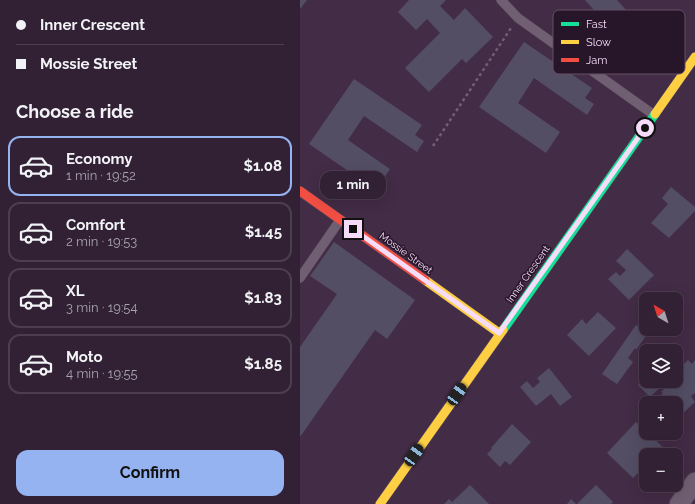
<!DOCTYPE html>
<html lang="en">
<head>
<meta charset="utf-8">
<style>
	:root { --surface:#322134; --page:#3d2e40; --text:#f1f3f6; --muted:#a8a3ac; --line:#4d3e4f; --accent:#95b2f1 }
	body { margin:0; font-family:Raleway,sans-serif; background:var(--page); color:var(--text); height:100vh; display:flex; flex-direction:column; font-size:15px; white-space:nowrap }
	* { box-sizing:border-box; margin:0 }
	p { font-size:13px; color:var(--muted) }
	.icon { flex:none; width:22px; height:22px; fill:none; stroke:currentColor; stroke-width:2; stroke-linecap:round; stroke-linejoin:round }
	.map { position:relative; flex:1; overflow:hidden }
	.details { display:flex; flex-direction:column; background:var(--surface); width:300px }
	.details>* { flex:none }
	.hud { display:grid; align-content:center; height:88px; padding:0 16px; background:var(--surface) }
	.needle { width:26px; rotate:321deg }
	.fabs { position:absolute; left:339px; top:292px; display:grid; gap:8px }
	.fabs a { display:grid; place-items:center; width:44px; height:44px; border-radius:8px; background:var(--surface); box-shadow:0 4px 16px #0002,0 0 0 1px var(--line); font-size:20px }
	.end { position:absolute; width:18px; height:18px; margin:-9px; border:5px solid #f6dcf8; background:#111; box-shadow:0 0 0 2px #111 }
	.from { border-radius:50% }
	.bubble { position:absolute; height:28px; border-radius:12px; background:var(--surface); box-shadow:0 4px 16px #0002,0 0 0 1px var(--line); font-size:13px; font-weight:700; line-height:28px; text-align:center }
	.car { position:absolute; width:12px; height:24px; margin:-12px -6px; border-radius:5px; box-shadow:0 0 3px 1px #0007; background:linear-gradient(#222 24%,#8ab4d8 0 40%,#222 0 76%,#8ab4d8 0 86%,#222 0) }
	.hud b { display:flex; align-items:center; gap:14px; height:38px; font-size:15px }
	.hud b+b { border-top:1px solid var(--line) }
	.hud i { width:10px; height:10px; background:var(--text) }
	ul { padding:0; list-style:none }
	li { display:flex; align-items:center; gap:12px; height:60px; margin:0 8px 6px; padding:0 8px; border:2px solid var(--line); border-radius:12px }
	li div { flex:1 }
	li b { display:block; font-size:15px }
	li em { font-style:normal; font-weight:700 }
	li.active { border-color:var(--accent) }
	li>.icon { width:36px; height:36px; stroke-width:1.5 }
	h2 { padding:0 16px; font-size:18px; line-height:48px }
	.button { display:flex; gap:8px; margin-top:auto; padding:8px 16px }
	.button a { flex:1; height:46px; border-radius:12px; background:var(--accent); color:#111; font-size:16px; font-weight:700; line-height:46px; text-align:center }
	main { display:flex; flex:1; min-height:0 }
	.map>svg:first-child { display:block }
</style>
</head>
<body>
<main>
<section class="details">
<div class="hud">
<b><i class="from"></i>Inner Crescent</b>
<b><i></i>Mossie Street</b>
</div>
<h2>Choose a ride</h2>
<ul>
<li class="active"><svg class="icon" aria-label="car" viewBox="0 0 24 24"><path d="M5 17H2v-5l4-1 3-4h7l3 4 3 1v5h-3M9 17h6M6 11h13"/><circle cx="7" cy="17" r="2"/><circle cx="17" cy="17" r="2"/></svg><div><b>Economy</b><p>1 min · 19:52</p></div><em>$1.08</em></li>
<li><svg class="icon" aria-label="car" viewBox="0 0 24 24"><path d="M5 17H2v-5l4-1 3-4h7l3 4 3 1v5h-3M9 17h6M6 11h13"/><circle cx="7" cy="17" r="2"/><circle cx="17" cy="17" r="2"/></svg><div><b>Comfort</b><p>2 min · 19:53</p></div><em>$1.45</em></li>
<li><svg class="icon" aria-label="car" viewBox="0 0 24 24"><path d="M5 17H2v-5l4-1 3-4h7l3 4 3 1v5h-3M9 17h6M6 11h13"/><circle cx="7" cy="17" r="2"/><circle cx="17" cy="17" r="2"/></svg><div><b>XL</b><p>3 min · 19:54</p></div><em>$1.83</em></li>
<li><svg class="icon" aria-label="car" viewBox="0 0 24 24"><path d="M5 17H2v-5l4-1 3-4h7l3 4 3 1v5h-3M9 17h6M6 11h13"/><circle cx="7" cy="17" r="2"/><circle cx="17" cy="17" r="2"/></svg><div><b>Moto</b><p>4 min · 19:55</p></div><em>$1.85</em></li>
</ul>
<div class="button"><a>Confirm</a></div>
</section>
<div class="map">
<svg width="395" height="504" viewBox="0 0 395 504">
	<rect width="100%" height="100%" fill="#432c46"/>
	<path fill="#534e64" d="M 0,0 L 7,0 L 0,9 Z
		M 109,0 L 146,0 L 140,6 L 154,20 L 165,8 L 193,37 L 166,63 L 162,59 L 129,92 L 105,68 L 140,33 L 127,19 L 116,30 L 98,12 Z
		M 285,0 L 317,0 L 347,33 L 329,49 Z
		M 224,42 L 292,88 L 285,98 L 294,104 L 287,115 L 234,78 L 218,103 L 260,132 L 246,153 L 179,107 Z
		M 54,79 L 122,125 L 115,135 L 124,141 L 117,152 L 64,116 L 48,140 L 90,169 L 76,190 L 9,144 Z
		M 371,187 L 395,207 L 395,211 L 369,238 L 351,223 L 368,204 L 362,198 Z
		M 34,242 L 115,300 L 87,339 L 75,330 L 0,437 L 0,347 L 37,294 L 10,276 Z
		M 327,249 L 354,275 L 329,300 L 308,279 L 316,272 L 320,276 L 326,270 L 316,261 Z
		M 298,312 L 316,328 L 289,356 L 267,335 L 282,319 L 286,324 Z
		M 336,325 L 348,333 L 336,350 L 335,348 L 328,358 L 333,362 L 317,384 L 302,374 Z
		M 388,360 L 392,364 L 395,360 L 395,393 L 391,396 L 395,402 L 382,414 L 376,409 L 376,403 L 359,403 L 356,400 L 363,393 L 361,392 L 373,381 L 376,381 L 376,378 L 381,373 L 378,370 Z
		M 249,368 L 272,397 L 260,406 L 251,394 L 236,406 L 220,387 L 227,381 L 233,388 L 240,382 L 237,378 Z
		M 346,378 L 346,381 L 367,381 L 350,397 L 338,385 Z
		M 336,422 L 346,431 L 346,433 L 348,433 L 369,453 L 369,455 L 346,455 L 346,477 L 340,471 L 333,478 L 307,453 Z
		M 212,424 L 231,442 L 210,465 L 205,461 L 200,467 L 187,454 L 192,449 L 191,448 Z
		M 170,485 L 189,504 L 144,504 L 149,499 L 152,502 Z
		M 296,485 L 313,502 L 311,504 L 277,504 Z
		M 271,499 L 276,504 L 267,504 Z"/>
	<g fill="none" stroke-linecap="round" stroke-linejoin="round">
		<defs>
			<path id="lane" d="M 201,0 L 218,18 L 354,115
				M 0,278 L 40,220"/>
			<path id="street" d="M 379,504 L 395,482"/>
			<path id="fast" d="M 203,330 L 355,114"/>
			<path id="slow" d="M 355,114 L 395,57
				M 125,280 L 199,333
				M 80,504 L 203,330"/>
			<path id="jam" d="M 0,191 L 125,280"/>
		</defs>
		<use href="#lane" stroke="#5d495f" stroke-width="10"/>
		<use href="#street" stroke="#5d495f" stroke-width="20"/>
		<use href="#fast" stroke="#5d495f" stroke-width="10"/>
		<use href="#slow" stroke="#5d495f" stroke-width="10"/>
		<use href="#jam" stroke="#5d495f" stroke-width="10"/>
		<path stroke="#706171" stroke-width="2.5" stroke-dasharray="3 3" stroke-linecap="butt" d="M 133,146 L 211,28"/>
		<use href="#lane" stroke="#705f72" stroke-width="9"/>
		<use href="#street" stroke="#705f72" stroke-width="18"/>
		<use href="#fast" stroke="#16e098" stroke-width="9"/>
		<use href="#slow" stroke="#ffcf43" stroke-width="9"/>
		<use href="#jam" stroke="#f24e42" stroke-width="9"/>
	</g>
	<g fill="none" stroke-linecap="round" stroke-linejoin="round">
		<path stroke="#f6dcf8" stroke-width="5" d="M 53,229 L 199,333 L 345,128"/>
	</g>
	<g text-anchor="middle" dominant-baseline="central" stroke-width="3" stroke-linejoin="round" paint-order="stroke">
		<g font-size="10" fill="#f6dcf8" stroke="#271529">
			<text transform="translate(106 253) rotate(36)">Mossie Street</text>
			<text transform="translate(228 274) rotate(-55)">Inner Crescent</text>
		</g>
	</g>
	<rect x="253" y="10" width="132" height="64" rx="6" fill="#271529" stroke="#655167" stroke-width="1"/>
	<rect x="261" y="22" width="18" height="4" fill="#16e098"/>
	<rect x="261" y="40" width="18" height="4" fill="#ffcf43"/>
	<rect x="261" y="58" width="18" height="4" fill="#f24e42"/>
	<g font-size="11" fill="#f6dcf8">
		<text x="286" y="28">Fast</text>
		<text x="286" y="46">Slow</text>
		<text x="286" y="64">Jam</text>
	</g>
</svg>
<div class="fabs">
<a><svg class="needle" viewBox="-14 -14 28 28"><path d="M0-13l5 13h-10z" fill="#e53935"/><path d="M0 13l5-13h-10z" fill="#a8a3ac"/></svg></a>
<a><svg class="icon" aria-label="layers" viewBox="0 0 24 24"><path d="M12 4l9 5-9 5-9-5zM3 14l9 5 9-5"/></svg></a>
<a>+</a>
<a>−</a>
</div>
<i class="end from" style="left:345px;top:128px"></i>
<i class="end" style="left:53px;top:229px"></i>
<div class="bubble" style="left:20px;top:171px;width:66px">1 min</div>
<i class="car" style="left:157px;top:394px;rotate:35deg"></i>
<i class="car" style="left:114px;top:455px;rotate:35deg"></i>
</div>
</main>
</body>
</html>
